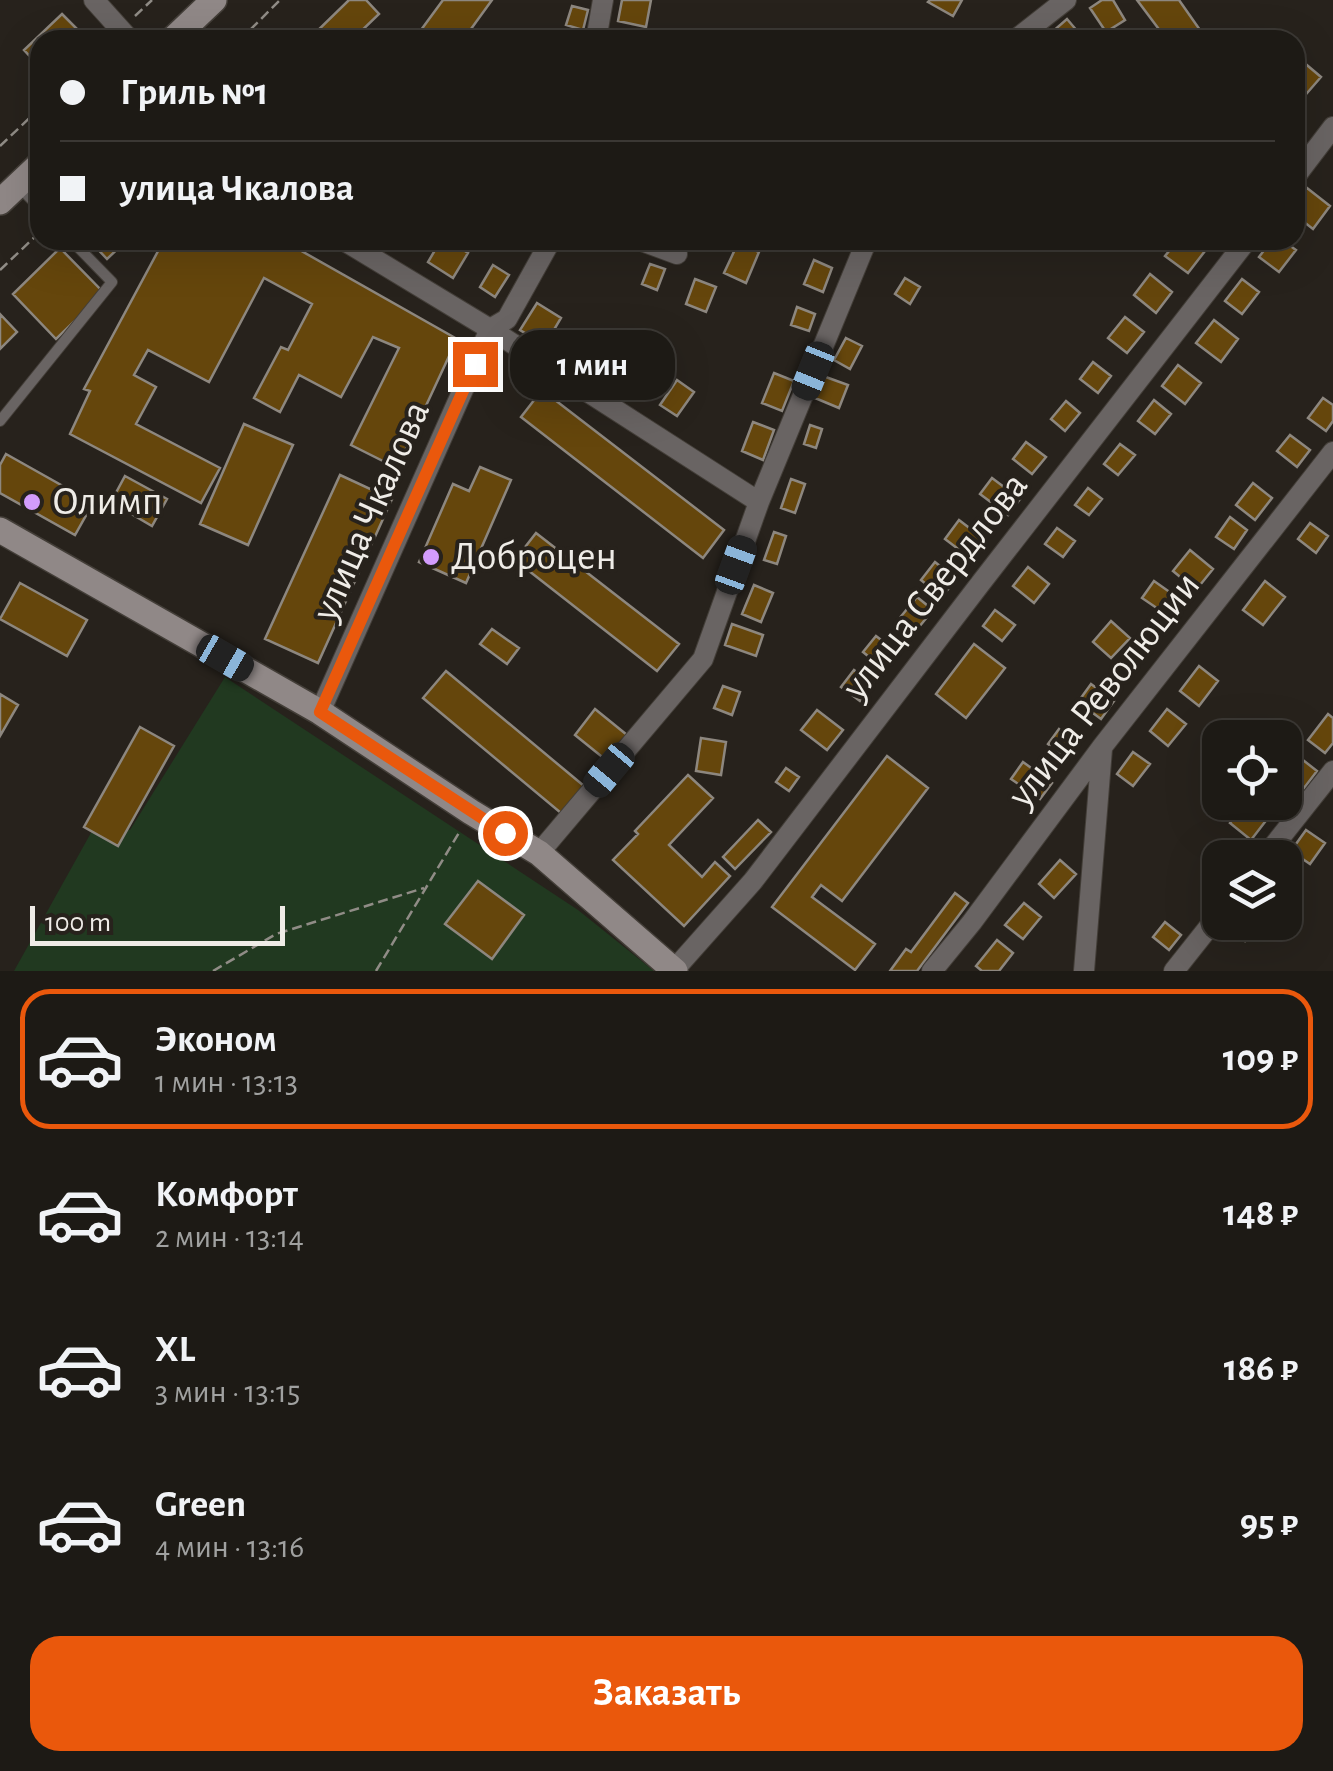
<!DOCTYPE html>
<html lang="ru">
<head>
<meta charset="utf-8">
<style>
	:root { --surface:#1d1a15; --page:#2a2722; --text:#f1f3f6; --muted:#a0a1a0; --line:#3b3834; --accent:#ea580c }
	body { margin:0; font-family:"Alegreya Sans",sans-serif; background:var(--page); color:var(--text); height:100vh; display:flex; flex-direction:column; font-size:38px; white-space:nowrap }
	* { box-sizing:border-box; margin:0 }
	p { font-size:32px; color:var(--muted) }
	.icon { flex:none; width:55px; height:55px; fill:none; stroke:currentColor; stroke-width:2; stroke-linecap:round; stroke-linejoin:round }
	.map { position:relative; height:971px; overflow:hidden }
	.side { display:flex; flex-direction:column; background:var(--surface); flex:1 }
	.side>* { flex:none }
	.top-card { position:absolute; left:30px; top:30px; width:1275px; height:220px; border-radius:30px; box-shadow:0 10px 40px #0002,0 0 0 2px var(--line); display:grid; align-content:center; height:220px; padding:0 30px; background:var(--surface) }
	.fabs { position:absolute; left:1202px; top:720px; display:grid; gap:20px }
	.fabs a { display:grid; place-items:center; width:100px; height:100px; border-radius:20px; background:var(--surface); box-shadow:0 10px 40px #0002,0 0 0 2px var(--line); font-size:50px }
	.scale { position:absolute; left:30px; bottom:25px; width:255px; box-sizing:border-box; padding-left:10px; border:5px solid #efece7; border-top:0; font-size:28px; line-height:35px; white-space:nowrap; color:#efece7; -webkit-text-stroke:8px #27221c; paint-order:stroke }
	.end { position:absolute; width:45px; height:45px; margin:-22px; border:12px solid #ea580c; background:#fff; box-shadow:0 0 0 5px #fff }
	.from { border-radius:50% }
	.bubble { position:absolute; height:70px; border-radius:30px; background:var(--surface); box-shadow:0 10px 40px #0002,0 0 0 2px var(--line); font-size:32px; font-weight:600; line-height:70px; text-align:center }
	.car { position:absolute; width:30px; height:60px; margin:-30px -15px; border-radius:12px; box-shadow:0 0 8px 2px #0007; background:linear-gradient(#222 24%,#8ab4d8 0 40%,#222 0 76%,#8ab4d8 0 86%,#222 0) }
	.top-card b { display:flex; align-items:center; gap:35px; height:95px; font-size:38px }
	.top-card b+b { border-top:2px solid var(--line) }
	.top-card i { width:25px; height:25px; background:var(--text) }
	ul { padding:18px 0 0; list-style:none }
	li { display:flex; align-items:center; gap:30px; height:140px; margin:0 20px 15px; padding:0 10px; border:5px solid transparent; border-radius:30px }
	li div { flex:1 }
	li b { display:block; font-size:38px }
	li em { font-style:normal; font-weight:600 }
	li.current { border-color:var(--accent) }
	li>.icon { width:90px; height:90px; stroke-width:1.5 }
	.cta { display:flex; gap:20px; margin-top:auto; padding:20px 30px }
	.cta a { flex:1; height:115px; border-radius:30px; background:var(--accent); color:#fff; font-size:40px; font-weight:600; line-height:115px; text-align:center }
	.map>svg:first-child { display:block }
</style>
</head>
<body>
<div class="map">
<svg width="1333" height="971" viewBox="0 0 1333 971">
	<rect width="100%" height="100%" fill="#27221c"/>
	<path fill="#213920" d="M 225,677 L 578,910 L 654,971 L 14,971 L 97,822 L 130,830 Z"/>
	<path fill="#65460c" stroke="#8d877f" stroke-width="2.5" d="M 349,0 L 366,0 L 379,14 L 352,40 L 314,40 L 311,37 Z
		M 443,0 L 492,0 L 463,40 L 435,40 L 421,30 Z
		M 622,0 L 651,0 L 646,27 L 618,21 Z
		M 930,0 L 962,0 L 953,16 L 928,2 Z
		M 1102,0 L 1113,0 L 1125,20 L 1106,32 L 1090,8 Z
		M 1137,0 L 1179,0 L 1207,40 L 1167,40 Z
		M 572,6 L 588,10 L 583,30 L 566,25 Z
		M 62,14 L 88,40 L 40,40 L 40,67 L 24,50 Z
		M 1067,19 L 1084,39 L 1044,40 L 1044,39 Z
		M 1295,55 L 1321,77 L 1295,107 Z
		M 1307,188 L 1330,206 L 1313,229 L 1295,215 L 1295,204 Z
		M 89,240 L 127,240 L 107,259 Z
		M 164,240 L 282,240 L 457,339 L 397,468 L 351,445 L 399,348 L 373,337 L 341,397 L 299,375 L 280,412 L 254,398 L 281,347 L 288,350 L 312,304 L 264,278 L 209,382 L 148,350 L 134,375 L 156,387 L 136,424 L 220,468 L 201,503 L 70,434 L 90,391 L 84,389 Z
		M 441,240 L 448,240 L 468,253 L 453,278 L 428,262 Z
		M 1178,240 L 1191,240 L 1205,251 L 1188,273 L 1165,256 Z
		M 1272,240 L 1282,240 L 1296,250 L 1279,272 L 1259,257 Z
		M 738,243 L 759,252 L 746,283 L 724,273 Z
		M 60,248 L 104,293 L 56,339 L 13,294 Z
		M 814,260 L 832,268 L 823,292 L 804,284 Z
		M 650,264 L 665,269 L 657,290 L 642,284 Z
		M 493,265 L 509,275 L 495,297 L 480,287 Z
		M 1150,274 L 1172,292 L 1156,313 L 1134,295 Z
		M 905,278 L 920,287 L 910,304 L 895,294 Z
		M 695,279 L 716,287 L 706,312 L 686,304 Z
		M 1242,279 L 1259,292 L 1242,314 L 1225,301 Z
		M 537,303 L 561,318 L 545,345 L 520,330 Z
		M 797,307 L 815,314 L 809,331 L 791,325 Z
		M 0,314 L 17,332 L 0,349 Z
		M 1125,317 L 1144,332 L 1127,353 L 1108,338 Z
		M 1214,320 L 1238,339 L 1221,362 L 1196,343 Z
		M 586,330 L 606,344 L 588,368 L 569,354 Z
		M 846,338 L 862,346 L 850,369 L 834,360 Z
		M 630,357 L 650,367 L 638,391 L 618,381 Z
		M 1093,362 L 1111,376 L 1098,393 L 1080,379 Z
		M 1178,365 L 1201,383 L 1185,404 L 1162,386 Z
		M 774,373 L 794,381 L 782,411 L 762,403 Z
		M 823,376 L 848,385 L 839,408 L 815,398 Z
		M 677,380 L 694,392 L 677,416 L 660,405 Z
		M 542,390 L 724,530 L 703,558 L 521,417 Z
		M 1323,398 L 1333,405 L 1333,421 L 1326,431 L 1308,418 Z
		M 1154,400 L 1171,414 L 1155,434 L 1138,421 Z
		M 1066,401 L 1080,413 L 1065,431 L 1051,419 Z
		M 753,422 L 774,430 L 763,460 L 742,451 Z
		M 244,424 L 293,445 L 248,545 L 200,524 Z
		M 810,425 L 822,429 L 816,448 L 804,444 Z
		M 1290,435 L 1310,450 L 1297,467 L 1277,451 Z
		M 1026,442 L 1046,457 L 1032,474 L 1013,459 Z
		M 1120,444 L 1135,455 L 1118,475 L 1104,464 Z
		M 6,454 L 93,503 L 75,535 L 0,493 L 0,465 Z
		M 480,467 L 511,480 L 466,583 L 419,562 L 453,484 L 469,491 Z
		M 340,475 L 392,499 L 318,663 L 265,639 Z
		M 125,476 L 167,499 L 152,526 L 111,502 Z
		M 992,478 L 1020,499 L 1008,515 L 980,494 Z
		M 791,479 L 805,484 L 795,513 L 781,508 Z
		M 1253,483 L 1272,498 L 1255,520 L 1236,505 Z
		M 1088,488 L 1102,499 L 1089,515 L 1075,505 Z
		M 1230,517 L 1247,530 L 1234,549 L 1216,537 Z
		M 959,520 L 985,540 L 970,558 L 945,539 Z
		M 1310,523 L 1328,536 L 1316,553 L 1298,539 Z
		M 1057,528 L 1075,541 L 1063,557 L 1045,544 Z
		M 774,532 L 786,536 L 777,564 L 764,560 Z
		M 536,533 L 679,644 L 657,671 L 515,560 Z
		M 1190,550 L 1213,569 L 1196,590 L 1173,571 Z
		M 935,562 L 956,579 L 942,597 L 921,580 Z
		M 1028,567 L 1049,584 L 1034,603 L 1013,586 Z
		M 1154,581 L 1181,600 L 1170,617 L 1142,598 Z
		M 1265,581 L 1285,597 L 1263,625 L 1243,610 Z
		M 20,583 L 87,620 L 67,656 L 0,619 Z
		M 754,585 L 773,593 L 761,622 L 742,614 Z
		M 917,597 L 933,610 L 914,633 L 898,620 Z
		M 995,610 L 1015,625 L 1002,641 L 983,626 Z
		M 1111,621 L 1130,638 L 1111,658 L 1093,642 Z
		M 732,624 L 763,635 L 756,656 L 725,645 Z
		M 492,629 L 519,648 L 507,664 L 480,644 Z
		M 876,636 L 897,652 L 884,669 L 863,652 Z
		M 974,644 L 1005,668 L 966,718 L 936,694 Z
		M 1199,666 L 1218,681 L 1199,706 L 1180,691 Z
		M 854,670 L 873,683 L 860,701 L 841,687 Z
		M 446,671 L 584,786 L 561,813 L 423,698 Z
		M 1091,684 L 1114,701 L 1101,719 L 1078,702 Z
		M 723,686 L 740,692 L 732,715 L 714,708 Z
		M 0,694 L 18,705 L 0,736 Z
		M 595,709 L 627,735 L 606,760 L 575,735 Z
		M 1167,709 L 1186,724 L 1168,746 L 1150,731 Z
		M 817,710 L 843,730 L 827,750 L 801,730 Z
		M 1328,714 L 1333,718 L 1333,743 L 1325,753 L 1308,740 Z
		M 140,727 L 174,746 L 118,846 L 84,827 Z
		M 1059,729 L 1079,743 L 1067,759 L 1048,744 Z
		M 701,738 L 726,742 L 721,775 L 696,771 Z
		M 1133,752 L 1150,764 L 1133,786 L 1117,774 Z
		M 1294,753 L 1317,771 L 1288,809 L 1280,802 L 1285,802 L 1285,765 Z
		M 887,756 L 928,788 L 842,901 L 821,885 L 812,897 L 875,944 L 855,970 L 772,907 Z
		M 1023,762 L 1052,783 L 1040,799 L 1011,779 Z
		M 786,768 L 799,777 L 789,791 L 776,782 Z
		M 688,775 L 713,798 L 669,845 L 702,877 L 715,862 L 730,876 L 684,926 L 613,860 L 638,834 L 635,831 Z
		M 1246,802 L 1268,818 L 1251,840 L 1230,823 Z
		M 758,820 L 771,832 L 735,869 L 723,857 Z
		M 1306,830 L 1325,843 L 1310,864 L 1291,851 Z
		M 1060,860 L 1076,874 L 1054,898 L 1039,884 Z
		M 478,881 L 524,915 L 492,959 L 445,924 Z
		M 955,893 L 968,903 L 917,971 L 890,971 L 906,949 L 911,952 Z
		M 1024,903 L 1041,917 L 1023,939 L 1005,925 Z
		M 1165,922 L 1181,935 L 1169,950 L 1153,937 Z
		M 1237,922 L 1260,922 L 1261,923 L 1245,941 L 1231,929 Z
		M 997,940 L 1013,953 L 999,971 L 982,971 L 976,966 Z"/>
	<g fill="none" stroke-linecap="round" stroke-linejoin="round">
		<defs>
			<path id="service" d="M 18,186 L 40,208
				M 0,421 L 112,282 L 71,240"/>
			<path id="minor" d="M 94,0 L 130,40
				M 596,40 L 603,0
				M 1015,40 L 1066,0
				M 1295,177 L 1333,127
				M 343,240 L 490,329 L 759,502
				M 639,240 L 677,254
				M 320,712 L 490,329 L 507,319 L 551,240
				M 539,853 L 703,659 L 759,502 L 867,240
				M 1264,858 L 1333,771
				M 674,970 L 753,881 L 980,584 L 1247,240
				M 932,971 L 972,922 L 1102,747 L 1333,452
				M 1084,971 L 1102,749
				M 1174,971 L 1220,913"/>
			<path id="secondary" d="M 172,40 L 214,0
				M 0,202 L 40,164
				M 0,530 L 320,712 L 471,812 L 539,853 L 675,971"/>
		</defs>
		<use href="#service" stroke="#433e38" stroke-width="12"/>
		<use href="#minor" stroke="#433e38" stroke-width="22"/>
		<use href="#secondary" stroke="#433e38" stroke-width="28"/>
		<path stroke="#908c86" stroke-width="2.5" stroke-dasharray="10 5" stroke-linecap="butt" d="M 135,16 L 152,0
			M 240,40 L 280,0
			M 0,146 L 40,108
			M 0,270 L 40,232
			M 213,971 L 276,934 L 424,888
			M 376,971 L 460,831"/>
		<use href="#service" stroke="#696463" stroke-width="10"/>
		<use href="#minor" stroke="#696463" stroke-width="20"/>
		<use href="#secondary" stroke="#908887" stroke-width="25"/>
	</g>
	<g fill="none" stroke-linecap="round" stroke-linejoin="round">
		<path stroke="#ea580c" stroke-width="12" d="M 475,364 L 320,712 L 505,833"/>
	</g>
	<g fill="#d39cfc" stroke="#27221c" stroke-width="4">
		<circle cx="32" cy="502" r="10"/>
		<circle cx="431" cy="557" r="10"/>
	</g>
	<g text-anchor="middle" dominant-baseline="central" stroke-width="8" stroke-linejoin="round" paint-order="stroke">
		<g font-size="40" fill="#efece7" stroke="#27221c" text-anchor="start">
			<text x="52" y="502">Олимп</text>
			<text x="451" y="557">Доброцен</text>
		</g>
		<g font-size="40" fill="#efece7" stroke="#27221c">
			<text transform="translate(371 511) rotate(-66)">улица Чкалова</text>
			<text transform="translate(935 586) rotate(-52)">улица Свердлова</text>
			<text transform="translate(1104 690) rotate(-52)">улица Революции</text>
		</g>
	</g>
</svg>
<div class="fabs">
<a><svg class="icon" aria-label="locate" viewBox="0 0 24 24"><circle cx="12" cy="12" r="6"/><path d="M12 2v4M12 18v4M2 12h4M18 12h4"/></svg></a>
<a><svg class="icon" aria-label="layers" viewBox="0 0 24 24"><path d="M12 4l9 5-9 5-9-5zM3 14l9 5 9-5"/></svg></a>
</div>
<div class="scale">100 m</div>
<i class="end from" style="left:505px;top:833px"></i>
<i class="end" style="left:475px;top:364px"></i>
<div class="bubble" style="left:510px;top:330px;width:165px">1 мин</div>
<i class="car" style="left:813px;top:371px;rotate:202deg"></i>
<i class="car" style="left:736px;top:565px;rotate:20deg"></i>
<i class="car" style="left:225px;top:658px;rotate:120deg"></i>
<i class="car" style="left:609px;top:770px;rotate:220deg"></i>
<div class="top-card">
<b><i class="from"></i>Гриль №1</b>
<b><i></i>улица Чкалова</b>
</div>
</div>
<section class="side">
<ul>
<li class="current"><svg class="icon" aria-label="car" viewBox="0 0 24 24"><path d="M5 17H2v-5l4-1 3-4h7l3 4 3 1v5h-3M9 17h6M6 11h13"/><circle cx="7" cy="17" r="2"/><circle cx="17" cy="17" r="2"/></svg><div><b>Эконом</b><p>1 мин · 13:13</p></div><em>109 ₽</em></li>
<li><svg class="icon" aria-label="car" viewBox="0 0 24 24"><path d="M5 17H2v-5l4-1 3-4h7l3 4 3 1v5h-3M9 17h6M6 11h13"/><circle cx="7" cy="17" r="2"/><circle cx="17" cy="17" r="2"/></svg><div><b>Комфорт</b><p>2 мин · 13:14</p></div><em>148 ₽</em></li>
<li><svg class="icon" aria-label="car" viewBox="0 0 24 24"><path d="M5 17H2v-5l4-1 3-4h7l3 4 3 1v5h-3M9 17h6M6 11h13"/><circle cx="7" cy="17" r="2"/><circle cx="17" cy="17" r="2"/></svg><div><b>XL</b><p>3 мин · 13:15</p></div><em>186 ₽</em></li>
<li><svg class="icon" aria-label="car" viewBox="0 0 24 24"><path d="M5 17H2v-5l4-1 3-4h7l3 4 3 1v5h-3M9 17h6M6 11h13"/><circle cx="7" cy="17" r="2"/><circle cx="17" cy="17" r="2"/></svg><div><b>Green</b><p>4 мин · 13:16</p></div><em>95 ₽</em></li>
</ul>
<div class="cta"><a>Заказать</a></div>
</section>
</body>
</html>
